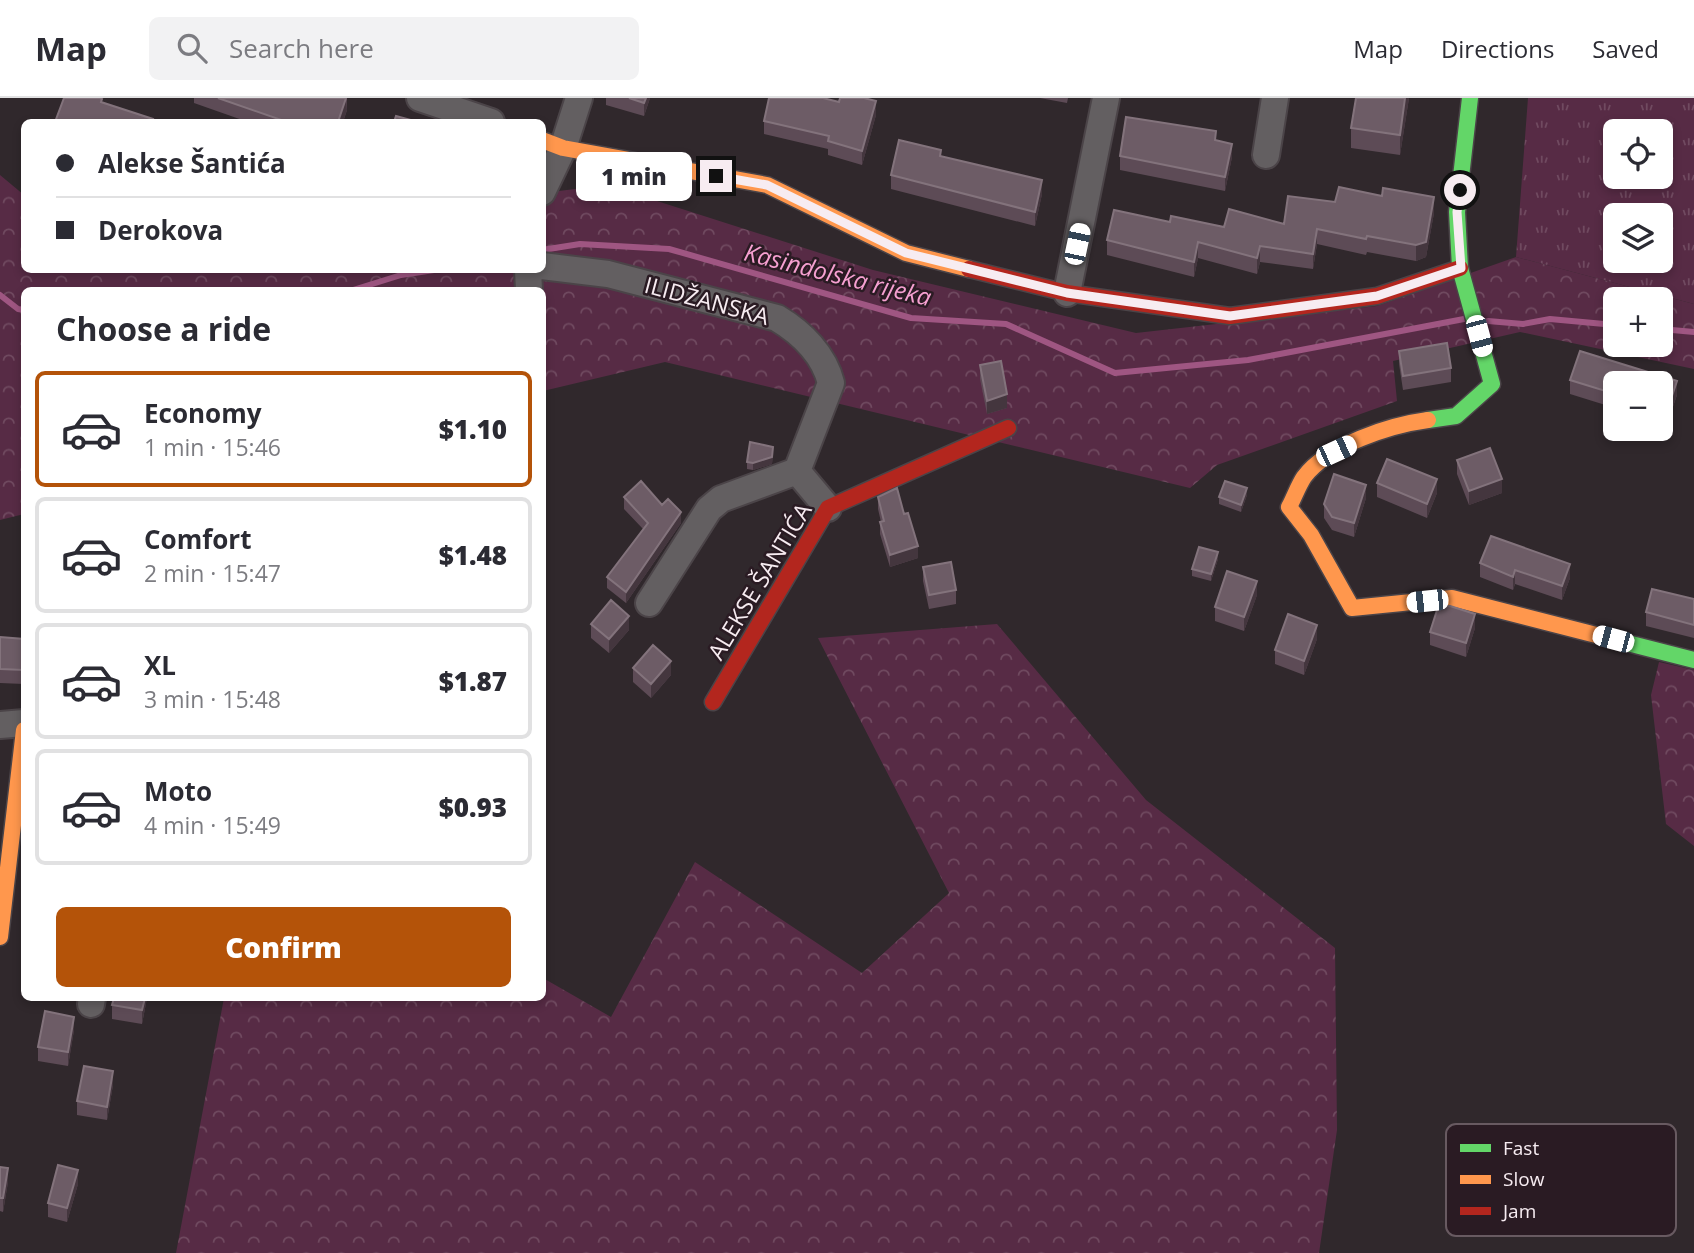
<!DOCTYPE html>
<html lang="en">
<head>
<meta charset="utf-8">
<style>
	:root { --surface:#fff; --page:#f2f2f3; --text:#2b2b33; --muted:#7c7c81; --line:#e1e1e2; --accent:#b45309 }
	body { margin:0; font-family:"Open Sans",sans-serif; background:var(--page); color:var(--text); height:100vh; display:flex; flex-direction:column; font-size:26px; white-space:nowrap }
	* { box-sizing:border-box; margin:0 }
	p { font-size:23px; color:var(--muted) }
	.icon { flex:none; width:38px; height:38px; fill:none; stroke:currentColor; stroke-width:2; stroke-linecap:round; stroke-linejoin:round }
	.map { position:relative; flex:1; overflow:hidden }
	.panel { position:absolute; left:21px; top:189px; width:525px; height:714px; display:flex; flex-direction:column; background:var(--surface); border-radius:10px; box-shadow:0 4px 10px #0003 }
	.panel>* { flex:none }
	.hud { position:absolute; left:21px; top:21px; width:525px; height:154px; border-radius:10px; box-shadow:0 4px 10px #0003; display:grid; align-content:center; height:154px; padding:0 35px; background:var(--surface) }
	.fabs { position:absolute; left:1603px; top:21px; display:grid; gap:14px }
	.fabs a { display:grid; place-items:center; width:70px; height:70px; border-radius:10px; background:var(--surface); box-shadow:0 4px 10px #0003; font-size:35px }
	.end { position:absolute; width:32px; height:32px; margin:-16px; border:9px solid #f7ecf1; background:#111; box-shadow:0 0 0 4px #111 }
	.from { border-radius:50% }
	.bubble { position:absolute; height:49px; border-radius:10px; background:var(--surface); box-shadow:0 4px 10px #0003; font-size:23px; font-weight:800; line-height:49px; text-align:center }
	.car { position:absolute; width:21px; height:42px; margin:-21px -10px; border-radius:9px; box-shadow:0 0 5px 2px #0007; background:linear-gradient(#fff 24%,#345 0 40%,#fff 0 76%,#345 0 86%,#fff 0) }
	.hud b { display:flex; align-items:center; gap:24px; height:66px; font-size:26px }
	.hud b+b { border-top:2px solid var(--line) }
	.hud i { width:18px; height:18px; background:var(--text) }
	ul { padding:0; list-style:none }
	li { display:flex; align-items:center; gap:21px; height:116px; margin:0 14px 10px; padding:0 21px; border:4px solid var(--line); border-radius:10px }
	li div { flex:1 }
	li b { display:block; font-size:26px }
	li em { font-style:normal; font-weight:800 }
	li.current { border-color:var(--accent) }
	li>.icon { width:63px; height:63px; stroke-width:1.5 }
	h2 { padding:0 35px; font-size:32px; line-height:84px }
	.button { display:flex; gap:14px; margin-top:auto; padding:14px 35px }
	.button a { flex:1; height:80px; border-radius:10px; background:var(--accent); color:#fff; font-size:28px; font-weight:800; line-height:80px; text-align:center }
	header { display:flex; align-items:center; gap:42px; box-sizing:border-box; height:98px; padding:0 35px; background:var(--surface); border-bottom:2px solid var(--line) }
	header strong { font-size:33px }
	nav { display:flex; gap:38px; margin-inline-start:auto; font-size:24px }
	.search { width:490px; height:63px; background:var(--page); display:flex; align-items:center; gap:18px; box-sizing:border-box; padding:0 24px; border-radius:10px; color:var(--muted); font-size:26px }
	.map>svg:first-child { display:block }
</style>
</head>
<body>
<header>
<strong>Map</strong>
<div class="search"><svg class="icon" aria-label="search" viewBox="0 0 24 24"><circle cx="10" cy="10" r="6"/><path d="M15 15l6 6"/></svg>Search here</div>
<nav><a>Map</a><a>Directions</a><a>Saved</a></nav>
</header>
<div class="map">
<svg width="1694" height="1155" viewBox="0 0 1694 1155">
	<defs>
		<pattern id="grass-tufts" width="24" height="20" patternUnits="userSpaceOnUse" patternTransform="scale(1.75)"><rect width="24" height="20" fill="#572b45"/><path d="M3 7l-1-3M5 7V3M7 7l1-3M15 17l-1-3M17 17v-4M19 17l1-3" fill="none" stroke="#704a60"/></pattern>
		<pattern id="forest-crowns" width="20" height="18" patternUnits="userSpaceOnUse" patternTransform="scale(1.75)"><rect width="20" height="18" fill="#572b45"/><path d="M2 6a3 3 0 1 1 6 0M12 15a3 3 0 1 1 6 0" fill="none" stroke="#704a60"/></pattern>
	</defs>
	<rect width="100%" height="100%" fill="#30282c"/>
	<path fill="url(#grass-tufts)" fill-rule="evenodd" d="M 1528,0 L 1694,0 L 1694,206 L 1516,159 ZM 1615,33 L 1661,33 L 1661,79 L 1615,79 ZM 1615,117 L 1661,117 L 1661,163 L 1615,163 Z"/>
	<path fill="url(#forest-crowns)" fill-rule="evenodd" d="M 0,77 L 24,97 L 24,172 L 542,172 L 543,95 L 607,87 L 873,172 L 1136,235 L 1377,208 L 1516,159 L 1694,206 L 1694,271 L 1520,234 L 1393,263 L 1397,303 L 1217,367 L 1190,390 L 665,264 L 543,293 L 542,192 L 24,192 L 24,416 L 0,422 ZM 1615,201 L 1661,201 L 1661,247 L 1615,247 Z
		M 997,526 L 1146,702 L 1335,850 L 1337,1032 L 1319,1155 L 176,1155 L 224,900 L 542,900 L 543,880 L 611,919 L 695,764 L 862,875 L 949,795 L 818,540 Z
		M 1659,564 L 1694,572 L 1694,748 L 1666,726 L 1651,597 Z"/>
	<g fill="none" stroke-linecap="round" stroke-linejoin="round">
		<path stroke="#9f5682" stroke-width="6" d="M 542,152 L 580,146 L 669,151 L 911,220 L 1006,226 L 1115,275 L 1248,262 L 1464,221
			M 353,192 L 401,177 L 434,172
			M 0,197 L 18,211 L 24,212
			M 1488,223 L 1523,226 L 1550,221 L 1615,227
			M 1661,231 L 1694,234"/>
		<defs>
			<path id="street" d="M 420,0 L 491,24
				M 1266,57 L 1275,0
				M 542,94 L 563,50 L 579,0
				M 542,168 L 608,176 L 777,220 C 802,235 824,257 831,285 L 797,373 L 721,401 L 709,411 L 649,505
				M 528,172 L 529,192
				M 1067,195 L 1106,0
				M 797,373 L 828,410
				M 0,627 L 24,625
				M 91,906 L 92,900"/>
			<path id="fast" d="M 1428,322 L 1456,318 L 1492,286 L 1460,170 L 1457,114 L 1470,0
				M 1604,539 L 1694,562"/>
			<path id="slow" d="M 542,42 L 563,50 L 767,87 L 906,155 L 969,171
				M 1428,322 C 1390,327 1328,347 1304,379 C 1298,388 1294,400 1289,409 L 1311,437 L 1352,510 L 1452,500 L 1604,539
				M 0,839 L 24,632"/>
			<path id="jam" d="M 969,171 L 1067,195 L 1230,218 L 1377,198 L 1460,170
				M 713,604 L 828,410 L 1008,330"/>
		</defs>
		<use href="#street" stroke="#4b4448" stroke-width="30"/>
		<use href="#fast" stroke="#4b4448" stroke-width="19"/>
		<use href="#slow" stroke="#4b4448" stroke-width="19"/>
		<use href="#jam" stroke="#4b4448" stroke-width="19"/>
		<use href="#street" stroke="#635f61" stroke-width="26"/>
		<use href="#fast" stroke="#63d668" stroke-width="16"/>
		<use href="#slow" stroke="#ff974d" stroke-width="16"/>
		<use href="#jam" stroke="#b3261e" stroke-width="16"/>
	</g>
	<path fill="#5d4b56" d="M 194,0 L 347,0 L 347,12 L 343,24 L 248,24 L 194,5 Z
		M 606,0 L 650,0 L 644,18 L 606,7 Z
		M 1040,0 L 1068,0 L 1067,5 Z
		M 1409,0 L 1400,57 L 1351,50 L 1351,30 Z
		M 876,17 L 862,67 L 828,57 L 828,51 L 764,36 L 764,23 Z
		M 1216,42 L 1232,59 L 1225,93 L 1120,72 L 1120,58 Z
		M 941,59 L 1042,96 L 1035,128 L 891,91 L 891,77 Z
		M 1335,104 L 1434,115 L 1426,159 L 1416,163 L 1367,154 L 1366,157 L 1317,146 L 1313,171 L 1260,164 L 1257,176 L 1198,160 L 1194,179 L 1107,157 L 1107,142 L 1170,124 L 1224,129 L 1284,126 Z
		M 1399,253 L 1451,270 L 1451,284 L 1403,292 L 1399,266 Z
		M 1580,253 L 1677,283 L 1677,297 L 1667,326 L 1661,324 L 1661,285 L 1615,285 L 1615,310 L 1570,296 L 1570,282 Z
		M 980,267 L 1007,310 L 987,316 L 980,281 Z
		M 773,355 L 772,366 L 753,372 L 747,371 L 747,364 Z
		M 1457,362 L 1502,395 L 1469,407 L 1457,376 Z
		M 1377,385 L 1437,395 L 1427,420 L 1377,399 Z
		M 1247,397 L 1241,414 L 1219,406 L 1219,399 Z
		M 624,399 L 662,407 L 681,425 L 626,505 L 607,490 L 607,479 L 643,431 L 624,411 Z
		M 878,399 L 904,416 L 918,460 L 890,469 L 880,436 L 880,424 L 881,424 L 878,411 Z
		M 1366,400 L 1354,439 L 1332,432 L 1324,420 L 1324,406 Z
		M 1218,461 L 1211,483 L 1192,478 L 1192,471 Z
		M 1480,465 L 1570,480 L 1562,502 L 1515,486 L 1513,492 L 1480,479 Z
		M 923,469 L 956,492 L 956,506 L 929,511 L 923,483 Z
		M 1257,497 L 1244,533 L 1215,523 L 1215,509 Z
		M 1694,501 L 1694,540 L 1646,528 L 1646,514 Z
		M 591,526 L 629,532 L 609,555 L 591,540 Z
		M 1475,530 L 1466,559 L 1430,547 L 1430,534 Z
		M 0,539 L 24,541 L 24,586 L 0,585 Z
		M 1317,541 L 1304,577 L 1275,566 L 1275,552 Z
		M 633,570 L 671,577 L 651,600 L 633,584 Z
		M 48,900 L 63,900 L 62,902 Z
		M 147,900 L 142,926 L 112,921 L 112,907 Z
		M 74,932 L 68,968 L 38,963 L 38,949 Z
		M 113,987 L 107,1022 L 77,1017 L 77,1003 Z
		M 0,1069 L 8,1084 L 3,1114 L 0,1113 Z
		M 78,1086 L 67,1124 L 48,1119 L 48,1105 Z"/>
	<path fill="#44363e" d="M 346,0 L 347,12 L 343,24 L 338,24 Z
		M 646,0 L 650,0 L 644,18 L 644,5 Z
		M 1405,0 L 1409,0 L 1400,57 L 1400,37 Z
		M 876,3 L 876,17 L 862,67 L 862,53 Z
		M 1232,46 L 1232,59 L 1225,93 L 1225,79 Z
		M 1042,82 L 1042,96 L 1035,128 L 1035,114 Z
		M 1434,99 L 1434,115 L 1426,159 L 1416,163 L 1416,147 Z
		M 1317,131 L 1317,146 L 1313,171 L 1313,156 Z
		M 1198,144 L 1198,160 L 1194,179 L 1194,164 Z
		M 1260,148 L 1260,164 L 1257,176 L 1257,160 Z
		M 1677,283 L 1677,297 L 1667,326 L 1667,313 Z
		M 1007,296 L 1007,310 L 987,316 L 987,303 Z
		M 773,349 L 772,366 L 753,372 L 753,365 Z
		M 1437,381 L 1437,395 L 1427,420 L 1427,406 Z
		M 1502,381 L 1502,395 L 1469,407 L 1469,393 Z
		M 1366,387 L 1366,400 L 1354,439 L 1354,425 Z
		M 1247,390 L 1247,397 L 1241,414 L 1241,407 Z
		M 681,414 L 681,425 L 626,505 L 626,494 Z
		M 918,448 L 918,460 L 890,469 L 890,457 Z
		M 1218,454 L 1218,461 L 1211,483 L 1211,476 Z
		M 1570,466 L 1570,480 L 1562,502 L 1562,488 Z
		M 1515,472 L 1515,486 L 1513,492 L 1513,479 Z
		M 1257,483 L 1257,497 L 1244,533 L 1244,519 Z
		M 1475,516 L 1475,530 L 1466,559 L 1466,545 Z
		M 629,518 L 629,532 L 609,555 L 609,541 Z
		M 1317,527 L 1317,541 L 1304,577 L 1304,563 Z
		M 671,563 L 671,577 L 651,600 L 651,586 Z
		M 145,900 L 147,900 L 142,926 L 142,912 Z
		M 74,919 L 74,932 L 68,968 L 68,954 Z
		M 113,973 L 113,987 L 107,1022 L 107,1009 Z
		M 8,1070 L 8,1084 L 3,1114 L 3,1100 Z
		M 78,1072 L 78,1086 L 67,1124 L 67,1110 Z"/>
	<path fill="#6d5c66" stroke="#83737c" stroke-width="2" d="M 64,0 L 100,0 L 102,1 L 101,4 L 153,21 L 152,24 L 55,24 Z
		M 218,0 L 346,0 L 338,24 L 287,24 Z
		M 629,0 L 646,0 L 644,5 Z
		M 769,0 L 823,0 L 839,4 L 840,0 L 864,0 L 876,3 L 862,53 L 828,43 L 829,38 L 764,23 Z
		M 1356,0 L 1405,0 L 1400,37 L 1351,30 Z
		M 396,18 L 418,24 L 394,24 Z
		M 1126,19 L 1216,33 L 1215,42 L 1232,46 L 1225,79 L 1120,58 Z
		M 899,42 L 941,52 L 940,58 L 1042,82 L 1035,114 L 891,77 Z
		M 1339,89 L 1382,98 L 1383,90 L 1434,99 L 1426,144 L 1416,147 L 1367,138 L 1366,141 L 1317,131 L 1313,156 L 1260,148 L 1257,160 L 1198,144 L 1194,164 L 1107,142 L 1114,112 L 1170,124 L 1171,118 L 1224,129 L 1229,111 L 1284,126 L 1288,98 L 1335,104 Z
		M 1447,245 L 1451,270 L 1403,278 L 1399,253 Z
		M 1580,253 L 1677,283 L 1667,313 L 1661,311 L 1661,285 L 1615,285 L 1615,296 L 1570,282 Z
		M 1001,263 L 1007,296 L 987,303 L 980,267 Z
		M 750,344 L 773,349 L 772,359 L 753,365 L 747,364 Z
		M 1490,350 L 1502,381 L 1469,393 L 1457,362 Z
		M 1387,361 L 1437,381 L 1427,406 L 1377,385 Z
		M 1334,376 L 1366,387 L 1354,425 L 1332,419 L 1324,406 Z
		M 641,383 L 662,407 L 668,401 L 681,414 L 626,494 L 607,479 L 648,425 L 624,399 Z
		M 1225,383 L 1247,390 L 1241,407 L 1219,399 Z
		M 897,390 L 904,416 L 908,415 L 918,448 L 890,457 L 880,424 L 884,423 L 878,399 Z
		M 1491,438 L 1570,466 L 1562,488 L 1515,472 L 1513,479 L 1480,465 Z
		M 1199,449 L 1218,454 L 1211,476 L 1192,471 Z
		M 951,464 L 956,492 L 929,497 L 923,469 Z
		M 1227,473 L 1257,483 L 1244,519 L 1215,509 Z
		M 1652,491 L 1694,501 L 1694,527 L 1646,514 Z
		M 611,502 L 629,518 L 609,541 L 591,526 Z
		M 1450,508 L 1475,516 L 1466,545 L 1430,534 L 1438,509 Z
		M 1288,516 L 1317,527 L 1304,563 L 1275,552 Z
		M 0,539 L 24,541 L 24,572 L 0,571 Z
		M 653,547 L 671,563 L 651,586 L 633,570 Z
		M 114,900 L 145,900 L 142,912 L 112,907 Z
		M 45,913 L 74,919 L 68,954 L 38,949 Z
		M 84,968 L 113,973 L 107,1009 L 77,1003 Z
		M 58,1067 L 78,1072 L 67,1110 L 48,1105 Z
		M 0,1069 L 8,1070 L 3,1100 L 0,1100 Z"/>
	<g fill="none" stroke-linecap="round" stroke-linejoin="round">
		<path stroke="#f7ecf1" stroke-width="9" d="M 716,78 L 767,87 L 906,155 L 1067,195 L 1230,218 L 1377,198 L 1461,170 L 1457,114 L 1460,92"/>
	</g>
	<g text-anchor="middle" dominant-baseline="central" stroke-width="5" stroke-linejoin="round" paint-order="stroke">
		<g font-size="23" fill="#f7ecf1" stroke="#2a1b23">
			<text transform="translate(707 202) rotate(15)">ILIDŽANSKA</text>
			<text transform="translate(759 483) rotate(-59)">ALEKSE ŠANTIĆA</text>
		</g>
		<g font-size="24" font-style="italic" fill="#f6a0d1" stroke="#2a1b23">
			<text transform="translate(838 176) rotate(14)">Kasindolska rijeka</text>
		</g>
	</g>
	<rect x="1446" y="1026" width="230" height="112" rx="10" fill="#2a1b23" stroke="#685a61" stroke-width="2"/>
	<rect x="1460" y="1046" width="31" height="8" fill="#63d668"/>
	<rect x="1460" y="1077" width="31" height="9" fill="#ff974d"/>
	<rect x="1460" y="1109" width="31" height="8" fill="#b3261e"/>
	<g font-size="19" fill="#f7ecf1">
		<text x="1503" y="1057">Fast</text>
		<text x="1503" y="1088">Slow</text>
		<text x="1503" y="1120">Jam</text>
	</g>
</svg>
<div class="fabs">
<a><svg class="icon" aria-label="locate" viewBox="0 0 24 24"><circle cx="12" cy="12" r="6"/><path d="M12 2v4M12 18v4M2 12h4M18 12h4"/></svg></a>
<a><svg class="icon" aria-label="layers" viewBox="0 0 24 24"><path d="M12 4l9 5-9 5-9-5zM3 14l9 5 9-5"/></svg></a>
<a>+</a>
<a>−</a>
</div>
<i class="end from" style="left:1460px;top:92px"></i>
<i class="end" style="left:716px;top:78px"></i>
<div class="bubble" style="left:576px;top:54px;width:116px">1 min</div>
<i class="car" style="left:1077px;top:146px;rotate:12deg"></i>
<i class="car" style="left:1479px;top:238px;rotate:165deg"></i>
<i class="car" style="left:1336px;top:353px;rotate:65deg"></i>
<i class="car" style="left:1427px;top:503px;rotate:264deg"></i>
<i class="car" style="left:1613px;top:541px;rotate:285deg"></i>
<div class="hud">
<b><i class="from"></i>Alekse Šantića</b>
<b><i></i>Derokova</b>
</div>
<section class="panel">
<h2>Choose a ride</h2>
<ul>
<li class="current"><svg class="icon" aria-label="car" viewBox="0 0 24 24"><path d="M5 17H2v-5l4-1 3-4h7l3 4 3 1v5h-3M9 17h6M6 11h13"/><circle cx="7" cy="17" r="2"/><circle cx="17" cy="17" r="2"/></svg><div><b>Economy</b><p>1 min · 15:46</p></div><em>$1.10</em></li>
<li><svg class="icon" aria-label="car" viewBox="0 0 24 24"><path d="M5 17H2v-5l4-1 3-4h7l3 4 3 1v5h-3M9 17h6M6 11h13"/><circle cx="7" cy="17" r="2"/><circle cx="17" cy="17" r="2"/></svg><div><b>Comfort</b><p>2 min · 15:47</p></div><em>$1.48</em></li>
<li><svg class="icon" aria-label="car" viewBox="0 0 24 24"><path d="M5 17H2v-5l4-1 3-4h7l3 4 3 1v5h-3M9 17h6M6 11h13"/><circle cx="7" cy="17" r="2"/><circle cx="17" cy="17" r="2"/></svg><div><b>XL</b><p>3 min · 15:48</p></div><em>$1.87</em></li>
<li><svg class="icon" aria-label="car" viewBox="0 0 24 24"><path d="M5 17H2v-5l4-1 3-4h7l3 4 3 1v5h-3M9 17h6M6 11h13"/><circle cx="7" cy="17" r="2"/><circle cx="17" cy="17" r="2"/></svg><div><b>Moto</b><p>4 min · 15:49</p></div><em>$0.93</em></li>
</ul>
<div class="button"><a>Confirm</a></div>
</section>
</div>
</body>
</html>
